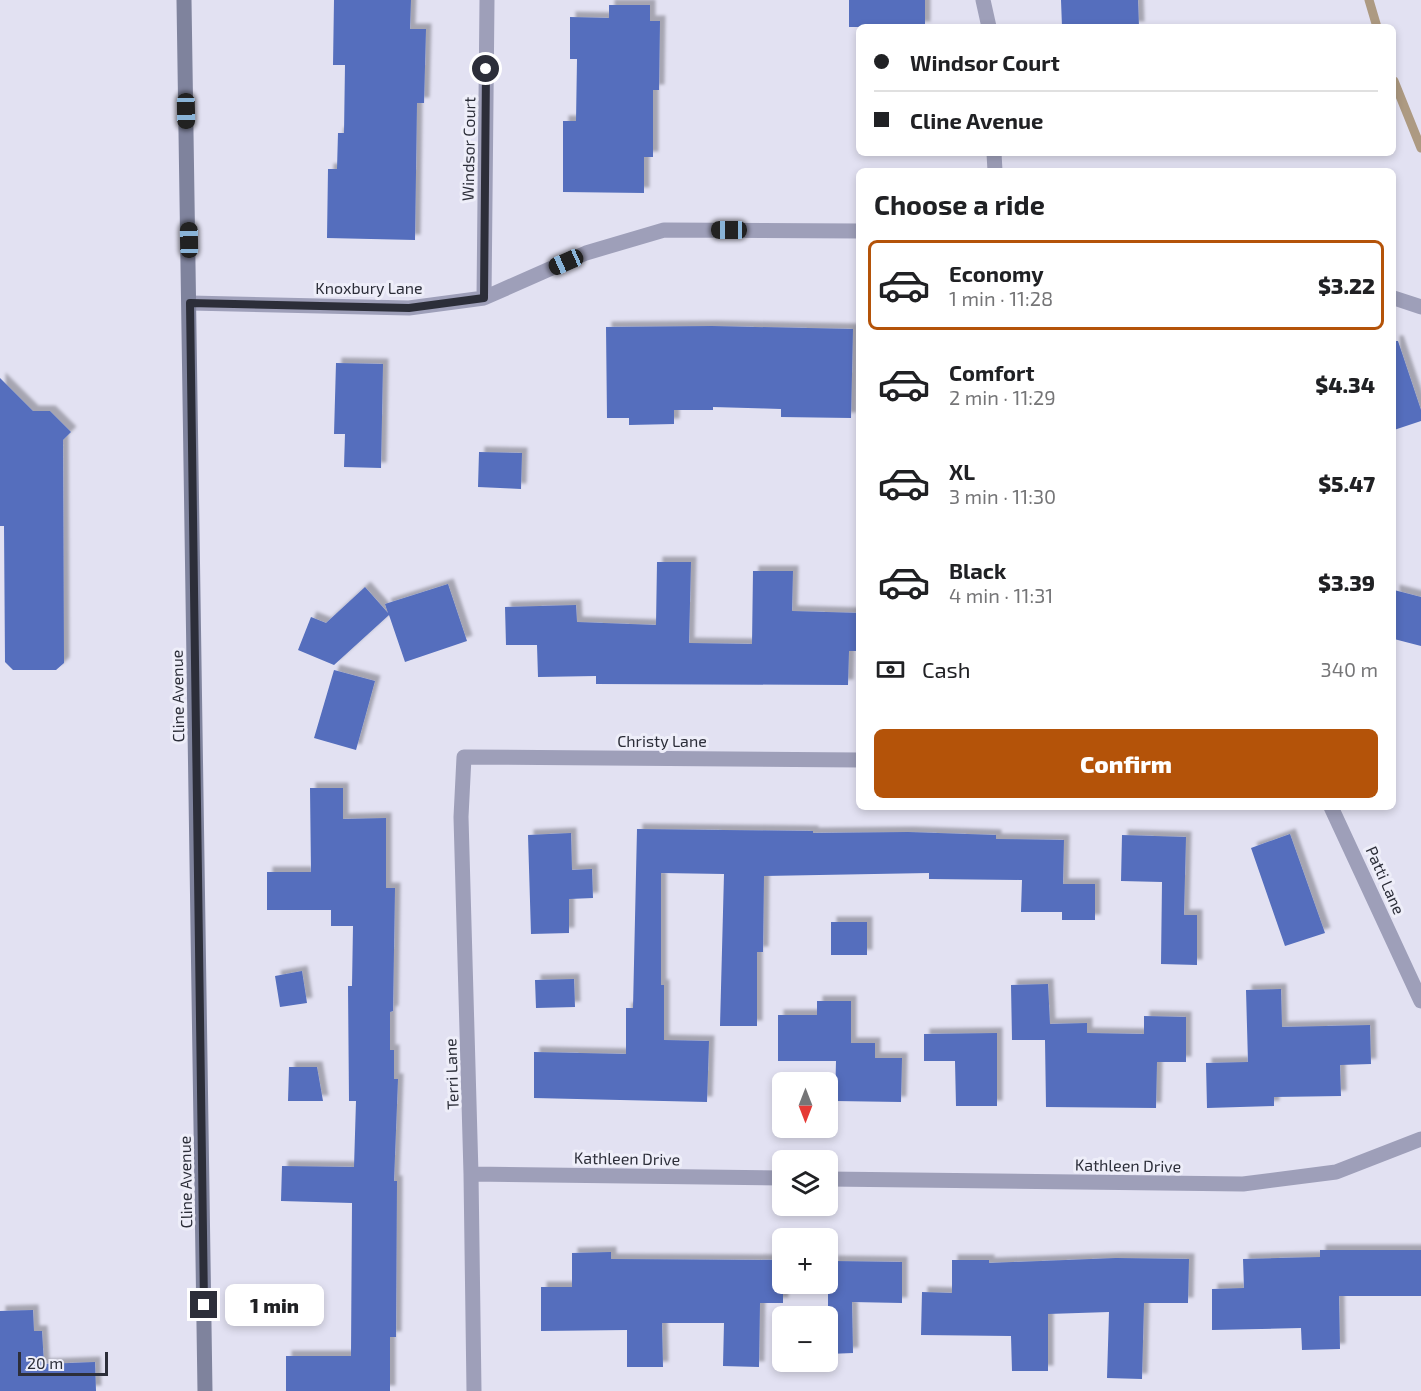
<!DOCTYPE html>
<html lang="en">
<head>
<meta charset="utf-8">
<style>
	:root { --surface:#fff; --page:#f6f6f6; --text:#202124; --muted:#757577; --line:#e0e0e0; --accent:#b45309 }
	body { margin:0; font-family:"Exo 2",sans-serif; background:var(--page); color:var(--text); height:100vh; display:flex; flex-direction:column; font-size:22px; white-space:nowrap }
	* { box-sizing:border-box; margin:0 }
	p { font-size:20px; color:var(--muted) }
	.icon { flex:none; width:33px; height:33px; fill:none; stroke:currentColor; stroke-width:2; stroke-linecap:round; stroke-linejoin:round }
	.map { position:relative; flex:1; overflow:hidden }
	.drawer { position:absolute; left:856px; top:168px; width:540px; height:642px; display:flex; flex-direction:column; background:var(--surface); border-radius:9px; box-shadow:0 3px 9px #0003 }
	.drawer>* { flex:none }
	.top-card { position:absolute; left:856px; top:24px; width:540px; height:132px; border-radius:9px; box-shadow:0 3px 9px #0003; display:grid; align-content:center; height:132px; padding:0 18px; background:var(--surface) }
	.needle { width:39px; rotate:180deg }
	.fabs { position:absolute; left:772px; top:1072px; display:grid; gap:12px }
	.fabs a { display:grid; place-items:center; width:66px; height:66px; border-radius:9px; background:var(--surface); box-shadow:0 3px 9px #0003; font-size:30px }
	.scale { position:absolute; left:18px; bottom:15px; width:90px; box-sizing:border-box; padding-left:6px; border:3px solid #2c2e39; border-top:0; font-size:16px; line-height:21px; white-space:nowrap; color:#2c2e39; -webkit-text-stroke:4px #eeeef9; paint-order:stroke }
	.end { position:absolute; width:27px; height:27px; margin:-14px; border:8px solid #2c2e39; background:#fff; box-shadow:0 0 0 3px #fff }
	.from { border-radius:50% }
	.bubble { position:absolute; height:42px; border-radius:9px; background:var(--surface); box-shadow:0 3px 9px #0003; font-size:20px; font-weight:800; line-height:42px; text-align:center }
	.car { position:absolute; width:18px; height:36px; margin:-18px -9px; border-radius:8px; box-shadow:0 0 4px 2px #0007; background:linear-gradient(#222 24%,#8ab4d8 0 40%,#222 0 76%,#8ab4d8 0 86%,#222 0) }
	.top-card b { display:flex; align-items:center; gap:21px; height:57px; font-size:22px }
	.top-card b+b { border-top:2px solid var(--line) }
	.top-card i { width:15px; height:15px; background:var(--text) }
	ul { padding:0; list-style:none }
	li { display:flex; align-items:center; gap:18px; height:90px; margin:0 12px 9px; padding:0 6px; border:3px solid transparent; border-radius:9px }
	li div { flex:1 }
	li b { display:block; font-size:22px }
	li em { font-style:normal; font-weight:800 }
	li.selected { border-color:var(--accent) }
	li>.icon { width:54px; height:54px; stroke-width:1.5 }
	h2 { padding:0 18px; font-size:27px; line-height:72px }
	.pay { display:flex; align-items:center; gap:15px; height:66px; padding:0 18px; font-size:22px }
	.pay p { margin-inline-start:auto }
	.primary-button { display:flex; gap:12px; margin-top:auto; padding:12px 18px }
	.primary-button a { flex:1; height:69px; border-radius:9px; background:var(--accent); color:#fff; font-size:24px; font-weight:800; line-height:69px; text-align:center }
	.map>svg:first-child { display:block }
</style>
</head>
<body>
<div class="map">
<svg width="1421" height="1391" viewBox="0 0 1421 1391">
	<defs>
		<filter id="shadow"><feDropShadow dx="5.5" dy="-5.5" stdDeviation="1.5" flood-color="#0004"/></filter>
	</defs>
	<rect width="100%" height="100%" fill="#e2e1f2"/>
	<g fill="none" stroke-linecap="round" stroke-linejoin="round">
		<path stroke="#ad9a82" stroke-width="9" d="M 1369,0 L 1377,27
			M 1394,81 L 1421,148"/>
	</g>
	<path fill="#546ebd" filter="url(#shadow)" d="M 334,0 L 411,0 L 410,29 L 426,29 L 424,103 L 417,103 L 415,240 L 327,238 L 328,169 L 337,169 L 338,133 L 344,133 L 345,65 L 333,65 Z
		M 849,0 L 925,0 L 925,27 L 849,27 Z
		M 1061,0 L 1138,0 L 1139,27 L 1062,27 Z
		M 609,5 L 650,5 L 650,21 L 660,21 L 659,90 L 653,90 L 653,157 L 644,157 L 644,193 L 563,192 L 563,121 L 576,121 L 577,59 L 570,59 L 570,17 L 609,18 Z
		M 712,326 L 853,329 L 851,418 L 781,417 L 781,409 L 713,407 L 713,410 L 674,410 L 674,424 L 629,425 L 629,418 L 607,418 L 606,327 Z
		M 1394,341 L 1398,341 L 1421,410 L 1421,421 L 1394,430 Z
		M 336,363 L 383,364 L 381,468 L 344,467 L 345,434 L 334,434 Z
		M 0,378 L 33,411 L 50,411 L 71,432 L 63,440 L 64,663 L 56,670 L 13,670 L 5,662 L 4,526 L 0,526 Z
		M 479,452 L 522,453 L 521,489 L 478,487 Z
		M 657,562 L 691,562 L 689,643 L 752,644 L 753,571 L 793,571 L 792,611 L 860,613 L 860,651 L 849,651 L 848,685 L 596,684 L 596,676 L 538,677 L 537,645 L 506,645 L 505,607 L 576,605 L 577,622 L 656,625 Z
		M 448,584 L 467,641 L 405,662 L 389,615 L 334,665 L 298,650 L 311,617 L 326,623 L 365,587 L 388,613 L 385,604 Z
		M 1394,590 L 1421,597 L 1421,646 L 1394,639 Z
		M 334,670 L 375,681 L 356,750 L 314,738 Z
		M 310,788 L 343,788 L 343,819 L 386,818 L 386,888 L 395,888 L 393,1011 L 390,1012 L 390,1050 L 394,1050 L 394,1079 L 398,1079 L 394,1181 L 397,1181 L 396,1337 L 390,1337 L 390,1391 L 286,1391 L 286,1356 L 351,1356 L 352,1203 L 281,1201 L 282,1166 L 354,1167 L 356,1101 L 349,1101 L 348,986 L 352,986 L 353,926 L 331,926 L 331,910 L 267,910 L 267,872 L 311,872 Z
		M 637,829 L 813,831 L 813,833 L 908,832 L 996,835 L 996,839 L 1064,840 L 1063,884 L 1095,884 L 1095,920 L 1062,920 L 1062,912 L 1021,912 L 1022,880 L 929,879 L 929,873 L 764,876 L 763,952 L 757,952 L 757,1026 L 720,1026 L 724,874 L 661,873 L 661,985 L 664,985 L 664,1040 L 709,1041 L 707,1102 L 534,1098 L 534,1052 L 626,1054 L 626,1008 L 633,1008 Z
		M 571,833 L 572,870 L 592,869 L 593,898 L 569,899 L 569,933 L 531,934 L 528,835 Z
		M 1290,834 L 1325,933 L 1285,946 L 1251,848 Z
		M 1122,835 L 1186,837 L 1184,915 L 1197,915 L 1197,965 L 1161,964 L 1162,882 L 1121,881 Z
		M 831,922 L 867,922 L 867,955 L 831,955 Z
		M 302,971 L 307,1003 L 280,1007 L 275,976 Z
		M 574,979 L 575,1007 L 536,1008 L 535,980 Z
		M 1048,984 L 1050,1024 L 1087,1023 L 1087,1033 L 1144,1034 L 1144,1016 L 1186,1017 L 1186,1062 L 1157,1062 L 1156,1108 L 1046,1107 L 1045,1040 L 1012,1040 L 1011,985 Z
		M 1281,989 L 1282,1027 L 1370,1025 L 1371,1064 L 1340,1065 L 1341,1096 L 1274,1097 L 1274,1106 L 1207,1108 L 1206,1063 L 1248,1062 L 1246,990 Z
		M 817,1001 L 851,1001 L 851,1043 L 875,1043 L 875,1058 L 902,1058 L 901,1102 L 835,1101 L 836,1061 L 778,1061 L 778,1015 L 817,1015 Z
		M 997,1033 L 997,1106 L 956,1106 L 955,1061 L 924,1061 L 924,1034 Z
		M 289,1067 L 317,1067 L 323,1101 L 288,1101 Z
		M 1320,1250 L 1421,1250 L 1421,1296 L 1339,1296 L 1340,1349 L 1302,1350 L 1301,1328 L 1212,1330 L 1212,1289 L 1244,1288 L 1243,1259 L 1320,1257 Z
		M 611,1252 L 611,1259 L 783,1260 L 783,1303 L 760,1303 L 759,1367 L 723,1366 L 724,1323 L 662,1323 L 663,1367 L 627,1367 L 627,1330 L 541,1331 L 541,1287 L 572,1287 L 572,1253 Z
		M 1116,1258 L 1189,1259 L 1188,1303 L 1144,1303 L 1142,1379 L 1107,1378 L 1109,1312 L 1048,1314 L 1048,1371 L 1012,1371 L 1011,1336 L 921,1335 L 922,1292 L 952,1293 L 952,1260 L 989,1260 L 989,1263 Z
		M 832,1261 L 902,1262 L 902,1303 L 852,1302 L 853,1353 L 828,1354 L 828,1284 L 832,1284 Z
		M 33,1310 L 34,1331 L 42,1331 L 44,1364 L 95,1362 L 96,1391 L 0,1391 L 0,1311 Z"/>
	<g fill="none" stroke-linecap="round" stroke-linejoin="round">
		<path stroke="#9e9fb9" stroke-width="15" d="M 983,0 L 989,27
			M 994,153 L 995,171
			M 484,298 L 487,0
			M 1394,298 L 1421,307
			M 190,303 L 409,308 L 484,298 L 586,253 L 664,230 L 860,231
			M 1331,807 L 1421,1001
			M 471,1174 L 783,1178
			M 828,1179 L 1243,1184 L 1336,1172 L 1421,1139
			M 474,1391 L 471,1174 L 461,817 L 464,757 L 860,760"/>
		<path stroke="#7f839d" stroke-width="15" d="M 184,0 L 205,1391"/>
	</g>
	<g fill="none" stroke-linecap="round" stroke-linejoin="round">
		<path stroke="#2c2e39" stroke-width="8" d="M 204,1305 L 190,303 L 409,308 L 484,298 L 486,69"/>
	</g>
	<g text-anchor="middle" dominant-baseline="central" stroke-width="6" stroke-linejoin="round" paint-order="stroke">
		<g font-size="16" fill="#2c2e39" stroke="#eeeef9">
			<text transform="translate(468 149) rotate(-89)">Windsor Court</text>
			<text x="369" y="287">Knoxbury Lane</text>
			<text transform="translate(177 696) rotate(-91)">Cline Avenue</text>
			<text x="662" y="740">Christy Lane</text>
			<text transform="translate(1386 880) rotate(66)">Patti Lane</text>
			<text transform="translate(451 1074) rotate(-92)">Terri Lane</text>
			<text transform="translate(627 1158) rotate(1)">Kathleen Drive</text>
			<text transform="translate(1128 1165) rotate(1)">Kathleen Drive</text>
			<text transform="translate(185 1182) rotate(-91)">Cline Avenue</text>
		</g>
	</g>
</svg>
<div class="fabs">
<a><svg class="needle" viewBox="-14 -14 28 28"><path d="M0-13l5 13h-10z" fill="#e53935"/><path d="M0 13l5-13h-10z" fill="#757577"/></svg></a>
<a><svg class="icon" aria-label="layers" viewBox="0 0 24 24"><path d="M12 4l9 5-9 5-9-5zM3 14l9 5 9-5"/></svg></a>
<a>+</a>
<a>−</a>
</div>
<div class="scale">20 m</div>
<i class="end from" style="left:486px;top:69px"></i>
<i class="end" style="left:204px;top:1305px"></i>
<div class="bubble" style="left:225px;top:1284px;width:99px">1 min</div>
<i class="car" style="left:186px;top:111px;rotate:179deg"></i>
<i class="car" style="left:729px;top:230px;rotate:270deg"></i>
<i class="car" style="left:189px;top:240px;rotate:359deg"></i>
<i class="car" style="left:566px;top:262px;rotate:246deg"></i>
<div class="top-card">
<b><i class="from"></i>Windsor Court</b>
<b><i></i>Cline Avenue</b>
</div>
<section class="drawer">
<h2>Choose a ride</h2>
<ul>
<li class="selected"><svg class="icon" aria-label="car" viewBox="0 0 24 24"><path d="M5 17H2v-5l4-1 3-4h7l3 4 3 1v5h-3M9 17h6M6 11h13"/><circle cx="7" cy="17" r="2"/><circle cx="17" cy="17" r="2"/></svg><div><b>Economy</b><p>1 min · 11:28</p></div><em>$3.22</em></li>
<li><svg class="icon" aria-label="car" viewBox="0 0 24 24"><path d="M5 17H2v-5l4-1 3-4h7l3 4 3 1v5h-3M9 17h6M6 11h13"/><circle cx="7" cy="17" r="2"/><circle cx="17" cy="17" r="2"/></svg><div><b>Comfort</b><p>2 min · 11:29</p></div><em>$4.34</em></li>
<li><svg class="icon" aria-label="car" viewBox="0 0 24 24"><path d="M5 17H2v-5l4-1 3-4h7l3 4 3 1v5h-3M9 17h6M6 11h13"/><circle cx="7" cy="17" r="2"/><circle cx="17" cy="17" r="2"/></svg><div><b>XL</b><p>3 min · 11:30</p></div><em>$5.47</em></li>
<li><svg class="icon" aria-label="car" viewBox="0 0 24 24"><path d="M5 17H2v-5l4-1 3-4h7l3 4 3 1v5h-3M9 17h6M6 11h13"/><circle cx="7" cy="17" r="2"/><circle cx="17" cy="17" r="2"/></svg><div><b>Black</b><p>4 min · 11:31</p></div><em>$3.39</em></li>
</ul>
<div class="pay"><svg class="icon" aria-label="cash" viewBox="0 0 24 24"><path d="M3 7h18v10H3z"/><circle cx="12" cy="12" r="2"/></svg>Cash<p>340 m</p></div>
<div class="primary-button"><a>Confirm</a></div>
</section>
</div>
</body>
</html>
